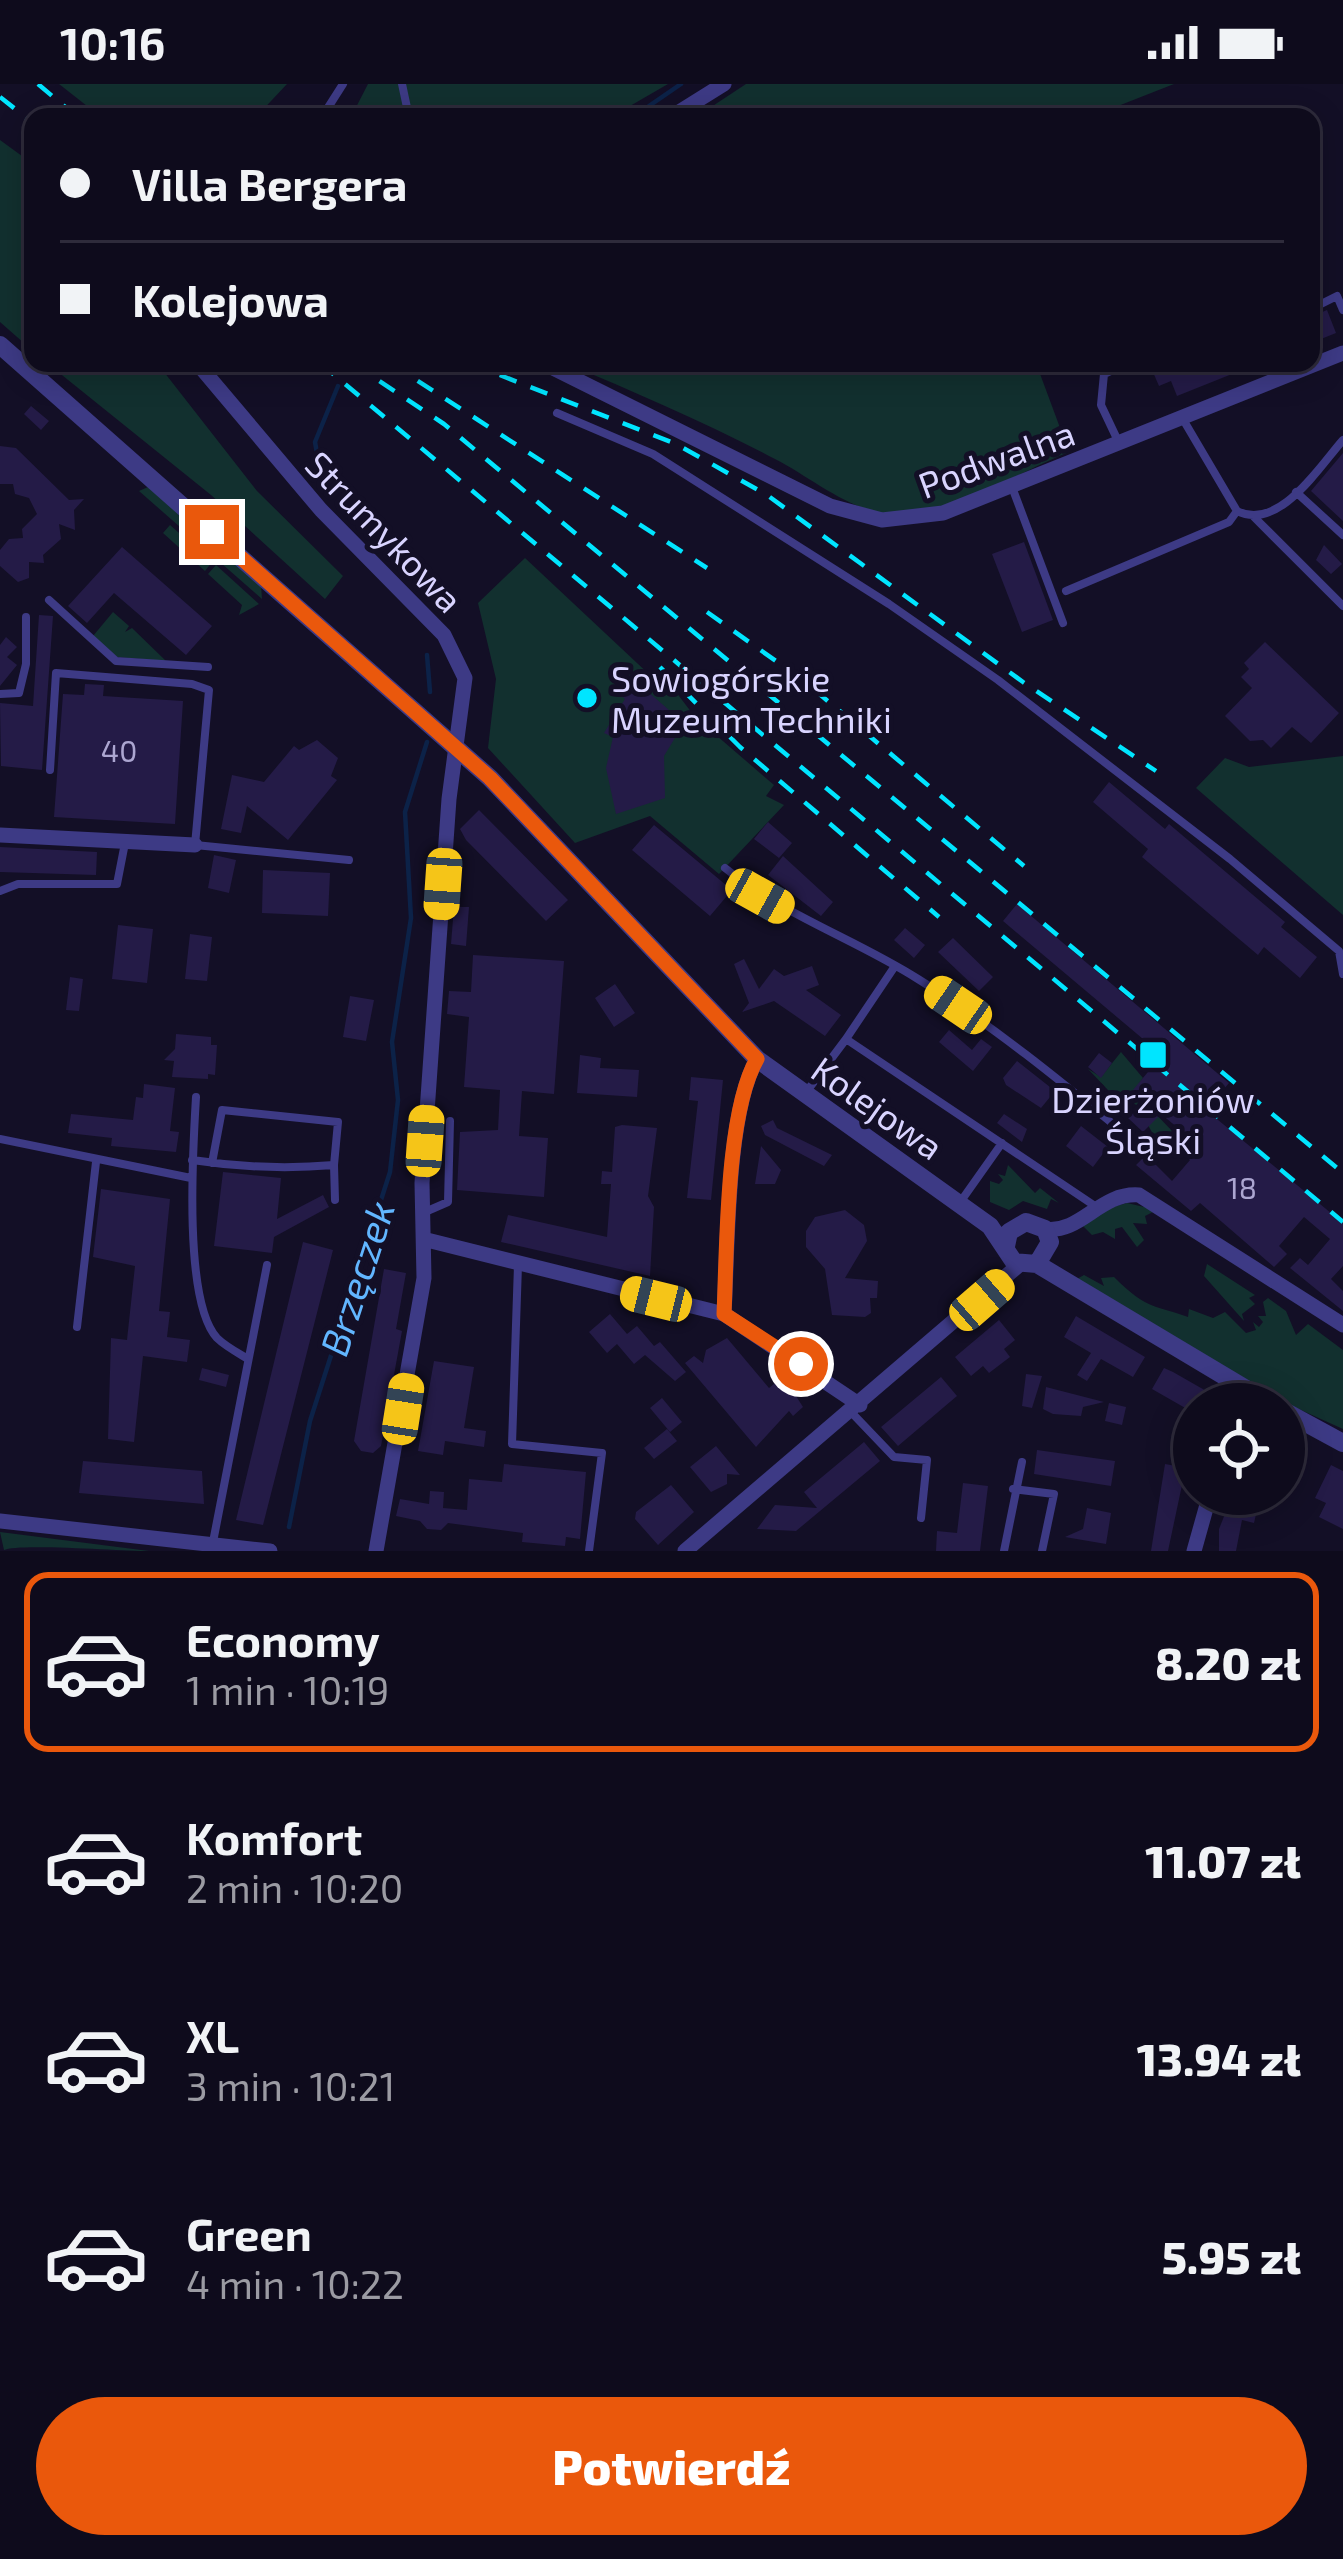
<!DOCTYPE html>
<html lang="pl">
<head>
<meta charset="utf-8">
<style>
	:root { --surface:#0e0b1c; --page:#171425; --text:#f1f3f6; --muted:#9b9ba3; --line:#2e2b3b; --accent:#ea580c }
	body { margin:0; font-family:"Exo 2",sans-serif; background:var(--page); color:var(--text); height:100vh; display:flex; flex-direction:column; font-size:45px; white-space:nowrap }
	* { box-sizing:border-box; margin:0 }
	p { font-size:39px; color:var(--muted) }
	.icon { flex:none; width:66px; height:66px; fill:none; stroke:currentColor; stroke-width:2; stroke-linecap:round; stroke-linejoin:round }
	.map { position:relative; height:1467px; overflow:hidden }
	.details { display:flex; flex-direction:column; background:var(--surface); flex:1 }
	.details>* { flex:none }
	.top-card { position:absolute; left:24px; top:24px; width:1296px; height:264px; border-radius:24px; box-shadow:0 6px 30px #0003,0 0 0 3px var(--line); display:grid; align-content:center; height:264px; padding:0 36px; background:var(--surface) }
	.buttons { position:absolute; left:1173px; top:1299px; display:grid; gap:24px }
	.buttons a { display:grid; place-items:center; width:132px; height:132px; border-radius:50%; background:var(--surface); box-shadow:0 6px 30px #0003,0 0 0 3px var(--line); font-size:60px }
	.end { position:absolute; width:54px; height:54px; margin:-27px; border:15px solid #ea580c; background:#fff; box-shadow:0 0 0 6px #fff }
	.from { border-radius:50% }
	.car { position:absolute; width:36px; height:72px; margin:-36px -18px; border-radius:15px; box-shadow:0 0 9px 3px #0007; background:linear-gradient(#f5c518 24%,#345 0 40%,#f5c518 0 76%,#345 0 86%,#f5c518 0) }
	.top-card b { display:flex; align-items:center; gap:42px; height:114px; font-size:45px }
	.top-card b+b { border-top:3px solid var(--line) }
	.top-card i { width:30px; height:30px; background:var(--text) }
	ul { padding:21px 0 0; list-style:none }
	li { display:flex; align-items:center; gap:36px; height:180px; margin:0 24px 18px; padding:0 12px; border:6px solid transparent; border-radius:24px }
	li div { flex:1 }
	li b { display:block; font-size:45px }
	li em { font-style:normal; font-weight:800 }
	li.on { border-color:var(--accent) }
	li>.icon { width:108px; height:108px; stroke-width:1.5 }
	.button { display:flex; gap:24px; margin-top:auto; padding:24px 36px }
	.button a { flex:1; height:138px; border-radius:72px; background:var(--accent); color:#fff; font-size:48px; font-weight:800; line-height:138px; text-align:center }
	.status { display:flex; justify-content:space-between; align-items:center; height:84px; padding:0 60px; background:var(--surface); direction:ltr }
	.status svg { height:33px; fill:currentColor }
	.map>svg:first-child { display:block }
</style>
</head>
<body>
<div class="status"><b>10:16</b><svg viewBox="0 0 49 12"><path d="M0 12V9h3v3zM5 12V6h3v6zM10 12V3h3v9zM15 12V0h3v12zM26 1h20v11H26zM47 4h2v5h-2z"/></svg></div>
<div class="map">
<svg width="1343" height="1467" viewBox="0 0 1343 1467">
	<rect width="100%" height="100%" fill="#130f26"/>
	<path fill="#12302f" d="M 59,0 L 287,0 L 256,33 L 101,33 Z
		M 368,0 L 668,0 L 611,33 L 351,33 Z
		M 746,0 L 1174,0 L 1090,33 L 696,33 Z
		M 0,56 L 33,80 L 33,267 L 0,238 Z
		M 47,279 L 157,279 L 257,407 L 343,492 L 325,515 L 211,411 Z
		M 566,279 L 1036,279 L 1069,368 C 1018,388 951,432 899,431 C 852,430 814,395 775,375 C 707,339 636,309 566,279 Z
		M 148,403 L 261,501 L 262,515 L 139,407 Z
		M 170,441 L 212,478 L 205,487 L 163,449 Z
		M 525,474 L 653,594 L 663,591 L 695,633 L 774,701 L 766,712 L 784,721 L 719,790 L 650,732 L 575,759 L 488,664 L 496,595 L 478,519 Z
		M 216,481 L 259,520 L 239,531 L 242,521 L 208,490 Z
		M 113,528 L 129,542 L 125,548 L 132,544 L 166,577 L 117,573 L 93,552 Z
		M 1343,672 L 1343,831 L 1196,704 L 1225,674 L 1249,683 Z
		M 1121,968 L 1143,994 L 1134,1007 L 1173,1048 L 1155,1054 L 1148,1041 L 1151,1036 L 1131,1016 L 1127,1026 L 1088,985 L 1101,993 Z
		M 1008,1081 L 1035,1109 L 1040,1104 L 1059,1119 L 1051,1115 L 1047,1125 L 1023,1117 L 1009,1126 L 990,1118 L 990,1097 L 999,1100 L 1003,1096 L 998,1090 L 1005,1092 Z
		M 1127,1119 L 1157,1126 L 1145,1132 L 1147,1140 L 1133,1139 L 1144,1156 L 1137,1163 L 1122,1143 L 1115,1145 L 1115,1155 L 1103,1148 L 1092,1151 L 1083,1142 L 1102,1126 Z
		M 1207,1180 L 1255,1211 L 1249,1214 L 1255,1220 L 1242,1230 L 1244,1237 L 1204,1192 Z
		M 1084,1191 L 1104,1202 L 1101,1194 L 1114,1193 C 1148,1227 1156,1221 1188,1233 L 1189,1225 L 1213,1234 L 1225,1228 L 1246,1249 L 1256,1246 L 1253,1238 L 1259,1243 L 1263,1238 L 1258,1232 L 1266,1232 L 1263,1218 L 1268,1214 L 1286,1227 L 1296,1251 L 1308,1240 L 1343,1266 L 1343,1345 L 1281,1317 L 1075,1196 Z
		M 0,1448 L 149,1467 C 124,1467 16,1459 4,1466 Z"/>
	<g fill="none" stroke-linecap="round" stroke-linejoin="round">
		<path stroke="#0c2248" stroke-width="4.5" d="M 633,33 L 681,0
			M 338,302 L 315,358 L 318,375 L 430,508
			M 427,571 L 430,608
			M 289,1443 L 310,1337 L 390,1088 L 398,1016 L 392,958 L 411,834 L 405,728 L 427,658"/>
	</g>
	<path fill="#241b47" d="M 1327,226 L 1336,249 L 1311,259 L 1311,233 Z
		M 1149,279 L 1257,279 L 1257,280 L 1177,312 L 1171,297 L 1159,302 Z
		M 31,322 L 49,337 L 41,346 L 24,330 Z
		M 0,362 L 16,364 L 69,416 L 84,415 L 74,426 L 75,446 L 59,440 L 61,455 L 43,471 L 44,479 L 29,478 L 29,494 L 18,498 L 0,482 L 0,466 L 9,455 L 23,454 L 22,445 L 37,430 L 29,414 L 15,410 L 13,400 L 0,400 Z
		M 1343,369 L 1343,437 L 1311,407 Z
		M 1024,458 L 1053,536 L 1022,548 L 992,470 Z
		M 1324,461 L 1342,480 L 1331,490 L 1316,476 Z
		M 122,463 L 212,542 L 186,571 L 114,509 L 87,539 L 68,522 Z
		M 39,531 L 53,532 L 42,686 L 1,682 L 0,619 L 33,622 Z
		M 6,553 L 17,563 L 7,573 L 17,581 L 0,602 L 0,561 Z
		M 1265,558 L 1339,629 L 1311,659 L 1292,643 L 1271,664 L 1263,656 L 1250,657 L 1225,632 L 1252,604 L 1241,593 L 1249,585 L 1244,579 Z
		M 632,594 L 684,639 L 664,672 L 665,714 L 616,730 L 606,684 L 613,653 L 604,649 L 625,615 L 619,609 Z
		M 85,600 L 104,601 L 103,612 L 183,617 L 175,740 L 54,733 L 63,610 L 84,611 Z
		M 317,656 L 338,674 L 331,692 L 337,696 L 288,756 L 247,722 L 241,749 L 221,745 L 232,691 L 264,698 L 294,662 L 299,666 Z
		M 1109,698 L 1165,745 L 1169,740 L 1285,838 L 1281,843 L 1317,873 L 1300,894 L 1264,863 L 1258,871 L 1142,773 L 1148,765 L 1093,718 Z
		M 479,726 L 568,816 L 546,837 L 466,756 L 460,745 Z
		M 768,738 L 792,759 L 779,774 L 754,755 Z
		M 654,741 L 732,806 L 710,832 L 632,766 Z
		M 0,763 L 97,768 L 96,791 L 0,788 Z
		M 214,771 L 236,776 L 229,809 L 208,804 Z
		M 783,772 L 833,818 L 821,832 L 768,791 Z
		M 263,786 L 330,789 L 328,832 L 262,829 Z
		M 1017,820 L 1229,999 L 1206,1026 L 1343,1139 L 1343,1182 L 1331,1195 L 1343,1207 L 1343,1227 L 1290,1184 L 1300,1174 L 1308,1181 L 1330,1155 L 1304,1133 L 1279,1162 L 1287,1170 L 1274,1183 L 1200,1119 L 1191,1127 L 1136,1081 L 1146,1071 L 1172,1097 L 1190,1076 L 1174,1061 L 1180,1055 L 1173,1050 L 1178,1044 L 1161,1030 L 1143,1048 L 1128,1034 L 1146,1017 L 1133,1006 L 1162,971 L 1003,837 Z
		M 454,823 L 469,823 L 466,862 L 451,860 Z
		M 118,841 L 153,845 L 147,899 L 112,895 Z
		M 905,844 L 925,861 L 914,874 L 894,856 Z
		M 190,850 L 212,853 L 207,897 L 185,895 Z
		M 953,854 L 993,893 L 979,907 L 938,868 Z
		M 473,871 L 564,877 L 554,1010 L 522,1007 L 519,1052 L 548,1054 L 544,1113 L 457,1106 L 460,1048 L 498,1046 L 500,1006 L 464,1003 L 469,933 L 447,930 L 449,907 L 471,908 Z
		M 744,875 L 759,905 L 774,885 L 784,892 L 812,882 L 819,901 L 806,906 L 841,931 L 825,952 L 774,917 L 742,928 L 749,919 L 734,880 Z
		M 70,893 L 83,895 L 79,927 L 66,926 Z
		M 615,900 L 635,929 L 614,943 L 595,914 Z
		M 350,912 L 374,916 L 366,957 L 343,953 Z
		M 949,946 L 972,966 L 981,955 L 992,963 L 973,987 L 939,958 Z
		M 176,950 L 211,953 L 211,961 L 217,961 L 215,991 L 208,990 L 208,995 L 172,993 L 174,977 L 164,976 L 175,965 Z
		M 1099,969 L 1112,979 L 1101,994 L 1088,983 Z
		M 580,971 L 601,974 L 600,984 L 639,986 L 637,1013 L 577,1009 Z
		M 1017,977 L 1055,1007 L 1041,1024 L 1006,1001 L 1003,994 Z
		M 691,993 L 723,996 L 711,1116 L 687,1114 L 698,1017 L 689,1016 Z
		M 144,1000 L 175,1004 L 170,1047 L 179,1048 L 176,1068 L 111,1062 L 112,1054 L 68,1049 L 71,1030 L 133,1036 L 136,1013 L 143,1014 Z
		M 1004,1030 L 1027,1045 L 1022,1058 L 997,1039 Z
		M 773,1036 L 777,1044 L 832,1071 L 824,1082 L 765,1051 L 761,1042 Z
		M 622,1041 L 657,1044 L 648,1112 L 654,1123 L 650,1192 L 501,1158 L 508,1131 L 607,1153 L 611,1100 L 601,1100 L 602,1087 L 612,1088 L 615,1043 Z
		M 1081,1042 L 1108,1063 L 1093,1083 L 1066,1062 Z
		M 761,1062 L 781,1086 L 775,1100 L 755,1100 Z
		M 223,1088 L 281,1094 L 277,1135 L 323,1111 L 329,1123 L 274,1153 L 272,1169 L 214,1162 Z
		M 101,1105 L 170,1115 L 159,1227 L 170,1228 L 167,1253 L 190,1256 L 187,1278 L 143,1272 L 134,1358 L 108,1355 L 111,1254 L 127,1256 L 135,1182 L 93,1173 Z
		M 845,1126 L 864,1141 L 867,1157 L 845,1194 L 878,1197 L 877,1214 L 870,1214 L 871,1229 L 865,1233 L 832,1231 L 825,1185 L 806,1163 L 806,1147 L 815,1133 Z
		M 303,1158 L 333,1166 L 263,1441 L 236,1436 Z
		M 384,1185 L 406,1189 L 396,1245 L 402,1247 L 381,1362 L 373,1369 L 361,1367 L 354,1357 Z
		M 610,1230 L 627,1250 L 637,1242 L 654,1262 L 660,1258 L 686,1288 L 675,1297 L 645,1271 L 634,1280 L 617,1260 L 607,1269 L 589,1248 Z
		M 1076,1232 L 1145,1273 L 1133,1293 L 1101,1275 L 1087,1297 L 1077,1291 L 1091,1269 L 1064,1253 Z
		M 999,1236 L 1015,1256 L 1004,1265 L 1010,1273 L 989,1289 L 983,1282 L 971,1292 L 955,1273 Z
		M 727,1254 L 769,1304 L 780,1295 L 789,1301 L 803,1323 L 793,1332 L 789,1327 L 756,1363 L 685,1279 L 694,1272 L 703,1279 L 706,1266 Z
		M 434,1277 L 474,1283 L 464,1344 L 486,1347 L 484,1363 L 445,1357 L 443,1371 L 418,1367 Z
		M 202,1284 L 229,1291 L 226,1303 L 199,1296 Z
		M 1164,1284 L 1173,1288 L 1229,1320 L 1194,1320 L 1194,1329 L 1152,1305 Z
		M 1026,1290 L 1042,1292 L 1032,1324 L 1022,1322 Z
		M 941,1293 L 957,1312 L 898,1362 L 881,1343 Z
		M 1046,1303 L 1104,1318 L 1083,1323 L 1081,1332 L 1053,1330 L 1043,1325 Z
		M 662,1314 L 682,1338 L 670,1348 L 650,1324 Z
		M 1109,1319 L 1126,1323 L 1122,1341 L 1105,1337 Z
		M 667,1345 L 677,1357 L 654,1375 L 644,1364 Z
		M 864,1358 L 880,1377 L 796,1447 L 757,1445 L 775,1421 L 817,1424 L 804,1408 Z
		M 716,1362 L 740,1391 L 727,1390 L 727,1400 L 711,1408 L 690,1383 Z
		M 1037,1366 L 1115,1377 L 1111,1402 L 1034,1390 Z
		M 83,1377 L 202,1387 L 204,1420 L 79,1409 Z
		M 504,1380 L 586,1388 L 580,1455 L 566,1453 L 565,1462 L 522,1458 L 523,1449 L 448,1439 L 441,1446 L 427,1445 L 420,1437 L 396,1432 L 400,1415 L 429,1420 L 430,1407 L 444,1408 L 443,1424 L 467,1426 L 469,1395 L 502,1398 Z
		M 1165,1380 L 1182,1383 L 1182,1401 L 1168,1467 L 1151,1467 Z
		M 1331,1381 L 1343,1387 L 1343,1445 L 1319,1433 L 1326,1419 L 1315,1414 Z
		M 963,1399 L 988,1402 L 980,1467 L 936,1467 L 937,1447 L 957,1449 Z
		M 671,1401 L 694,1428 L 658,1461 L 635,1435 L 636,1428 Z
		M 1233,1410 L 1257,1410 L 1252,1425 L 1257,1426 L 1254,1439 L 1242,1436 L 1236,1467 L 1219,1467 L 1219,1445 Z
		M 1087,1424 L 1111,1429 L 1106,1460 L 1065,1453 L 1083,1445 Z"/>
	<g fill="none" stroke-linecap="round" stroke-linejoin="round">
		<path stroke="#3d3a85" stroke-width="8" d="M 402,0 L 409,33
			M 322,33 L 343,0
			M 1311,225 L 1337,212 L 1343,226
			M 557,329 L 653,370 L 889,520 L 998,596 L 1230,775 L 1339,867 L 1343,890
			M 1184,337 L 1237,427 C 1279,448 1319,383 1343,356
			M 1119,359 L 1101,321 L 1104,290 L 1128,279
			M 1012,403 L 1063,539
			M 1296,408 L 1343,451
			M 1254,433 L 1343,522
			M 1066,507 L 1229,438 L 1237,427
			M 49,516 L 116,577 L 208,583
			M 0,610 L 19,609 L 26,580 L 26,533
			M 50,686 L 56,589 L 192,600 L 209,606 L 195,761 L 349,776
			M 725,784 C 785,832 855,855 918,895 C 997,944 1069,1004 1141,1063
			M 0,807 L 18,800 L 117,800 L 125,759
			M 846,955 L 895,882
			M 807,1007 L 846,955 L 1095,1122
			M 196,1013 C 193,1064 183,1217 217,1254 C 225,1262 238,1269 248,1275
			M 0,1055 L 191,1094
			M 192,1076 C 238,1083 288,1085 334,1081 L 338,1038 L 222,1026 L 212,1079
			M 334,1081 L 335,1116
			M 961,1117 L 1002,1059
			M 425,1128 L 448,1118 L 450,1037
			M 518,1181 L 512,1360 L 602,1369 L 589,1467
			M 77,1243 L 96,1078
			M 851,1328 L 894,1373 L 927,1376 L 921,1434
			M 1013,1405 L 1054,1410 L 1042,1467
			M 213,1458 L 267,1181
			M 1004,1467 L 1022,1378"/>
		<path stroke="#3d3a85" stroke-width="15" d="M 671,33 L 724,0
			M 197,279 L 321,426 L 444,551 L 465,594 L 449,715 L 422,1099 L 424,1194 L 376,1467
			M 543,279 L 830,422 L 882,436 L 943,429 L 1343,269
			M 0,751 L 195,761
			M 757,975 C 726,1029 728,1164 724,1230 L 860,1321
			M 1045,1145 C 1081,1150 1100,1108 1139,1111 L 1343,1241
			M 427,1156 L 724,1230
			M 0,1437 L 270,1467
			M 685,1467 L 1019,1181
			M 1194,1467 L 1210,1410"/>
		<path stroke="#3d3a85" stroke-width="18" d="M 0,261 L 490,694 L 757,975 L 990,1142 L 1014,1178 L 1037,1180 L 1050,1158 L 1045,1145 L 1026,1138 L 1009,1148 L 1006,1162
			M 1037,1180 L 1271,1320
			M 1284,1327 L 1343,1359"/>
		<path stroke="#00e5ff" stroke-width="4.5" stroke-dasharray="18 15" stroke-linecap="butt" d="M 38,0 L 77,33
			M 0,13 L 33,39
			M 320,279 L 1343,1138
			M 352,279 L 444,340 L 1343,1089
			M 390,279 L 707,484
			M 469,279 L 676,360 L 767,411 L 1023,598 L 1156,687
			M 707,528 L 804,597 L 1024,782
			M 660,583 L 740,663 L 939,833"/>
	</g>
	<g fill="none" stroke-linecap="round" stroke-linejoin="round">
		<path stroke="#ea580c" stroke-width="15" d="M 212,448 L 490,694 L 757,975 C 726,1028 727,1165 724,1230 L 801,1280"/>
	</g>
	<g fill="#00e5ff" stroke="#130f26" stroke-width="4.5">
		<circle cx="587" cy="614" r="12"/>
		<rect x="1138" y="956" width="30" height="30" rx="6"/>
	</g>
	<g text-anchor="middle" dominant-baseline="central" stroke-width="10" stroke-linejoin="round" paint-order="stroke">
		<g font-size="30" fill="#aca6d1">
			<text x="119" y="666">40</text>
			<text x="1242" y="1103">18</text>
		</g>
		<g font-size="36" fill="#d9d4ff" stroke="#130f26">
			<text transform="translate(996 374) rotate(-20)">Podwalna</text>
			<text transform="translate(385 447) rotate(46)">Strumykowa</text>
			<text transform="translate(878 1023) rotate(35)">Kolejowa</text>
		</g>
		<g font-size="36" fill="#d9d4ff" stroke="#130f26" text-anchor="start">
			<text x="611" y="593">Sowiogórskie<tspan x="611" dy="41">Muzeum Techniki</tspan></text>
			<text x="1153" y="1014" text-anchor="middle">Dzierżoniów<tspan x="1153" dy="41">Śląski</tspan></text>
		</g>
		<g font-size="39" font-style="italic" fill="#62b6ff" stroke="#130f26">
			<text transform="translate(356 1194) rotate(-72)">Brzęczek</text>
		</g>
	</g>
</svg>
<div class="buttons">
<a><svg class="icon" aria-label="locate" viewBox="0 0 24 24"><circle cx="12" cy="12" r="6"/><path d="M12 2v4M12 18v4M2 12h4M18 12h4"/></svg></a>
</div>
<i class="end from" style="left:801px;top:1280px"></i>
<i class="end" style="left:212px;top:448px"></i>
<i class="car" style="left:443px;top:800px;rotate:184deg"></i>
<i class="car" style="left:760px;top:812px;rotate:119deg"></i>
<i class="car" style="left:958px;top:921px;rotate:304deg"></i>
<i class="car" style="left:425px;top:1057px;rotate:4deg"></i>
<i class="car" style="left:656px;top:1215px;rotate:284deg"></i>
<i class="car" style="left:982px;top:1216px;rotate:49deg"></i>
<i class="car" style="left:403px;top:1325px;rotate:9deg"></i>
<div class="top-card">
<b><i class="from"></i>Villa Bergera</b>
<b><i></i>Kolejowa</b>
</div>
</div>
<section class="details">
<ul>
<li class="on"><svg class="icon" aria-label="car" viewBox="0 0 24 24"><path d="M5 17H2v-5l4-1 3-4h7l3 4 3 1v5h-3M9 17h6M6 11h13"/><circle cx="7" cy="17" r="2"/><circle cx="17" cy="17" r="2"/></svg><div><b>Economy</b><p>1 min · 10:19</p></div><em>8.20 zł</em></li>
<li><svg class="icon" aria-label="car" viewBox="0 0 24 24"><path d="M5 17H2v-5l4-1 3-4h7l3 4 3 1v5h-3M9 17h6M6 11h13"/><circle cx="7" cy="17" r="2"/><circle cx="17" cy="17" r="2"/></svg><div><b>Komfort</b><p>2 min · 10:20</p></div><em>11.07 zł</em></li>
<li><svg class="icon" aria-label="car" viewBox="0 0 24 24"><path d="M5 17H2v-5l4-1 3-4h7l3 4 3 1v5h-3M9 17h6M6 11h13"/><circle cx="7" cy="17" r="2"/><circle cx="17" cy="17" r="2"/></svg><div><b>XL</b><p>3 min · 10:21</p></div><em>13.94 zł</em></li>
<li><svg class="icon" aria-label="car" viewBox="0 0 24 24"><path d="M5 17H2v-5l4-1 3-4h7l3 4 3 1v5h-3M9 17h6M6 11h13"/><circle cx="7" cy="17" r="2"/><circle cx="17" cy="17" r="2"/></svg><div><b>Green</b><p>4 min · 10:22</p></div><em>5.95 zł</em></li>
</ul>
<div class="button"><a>Potwierdź</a></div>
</section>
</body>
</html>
